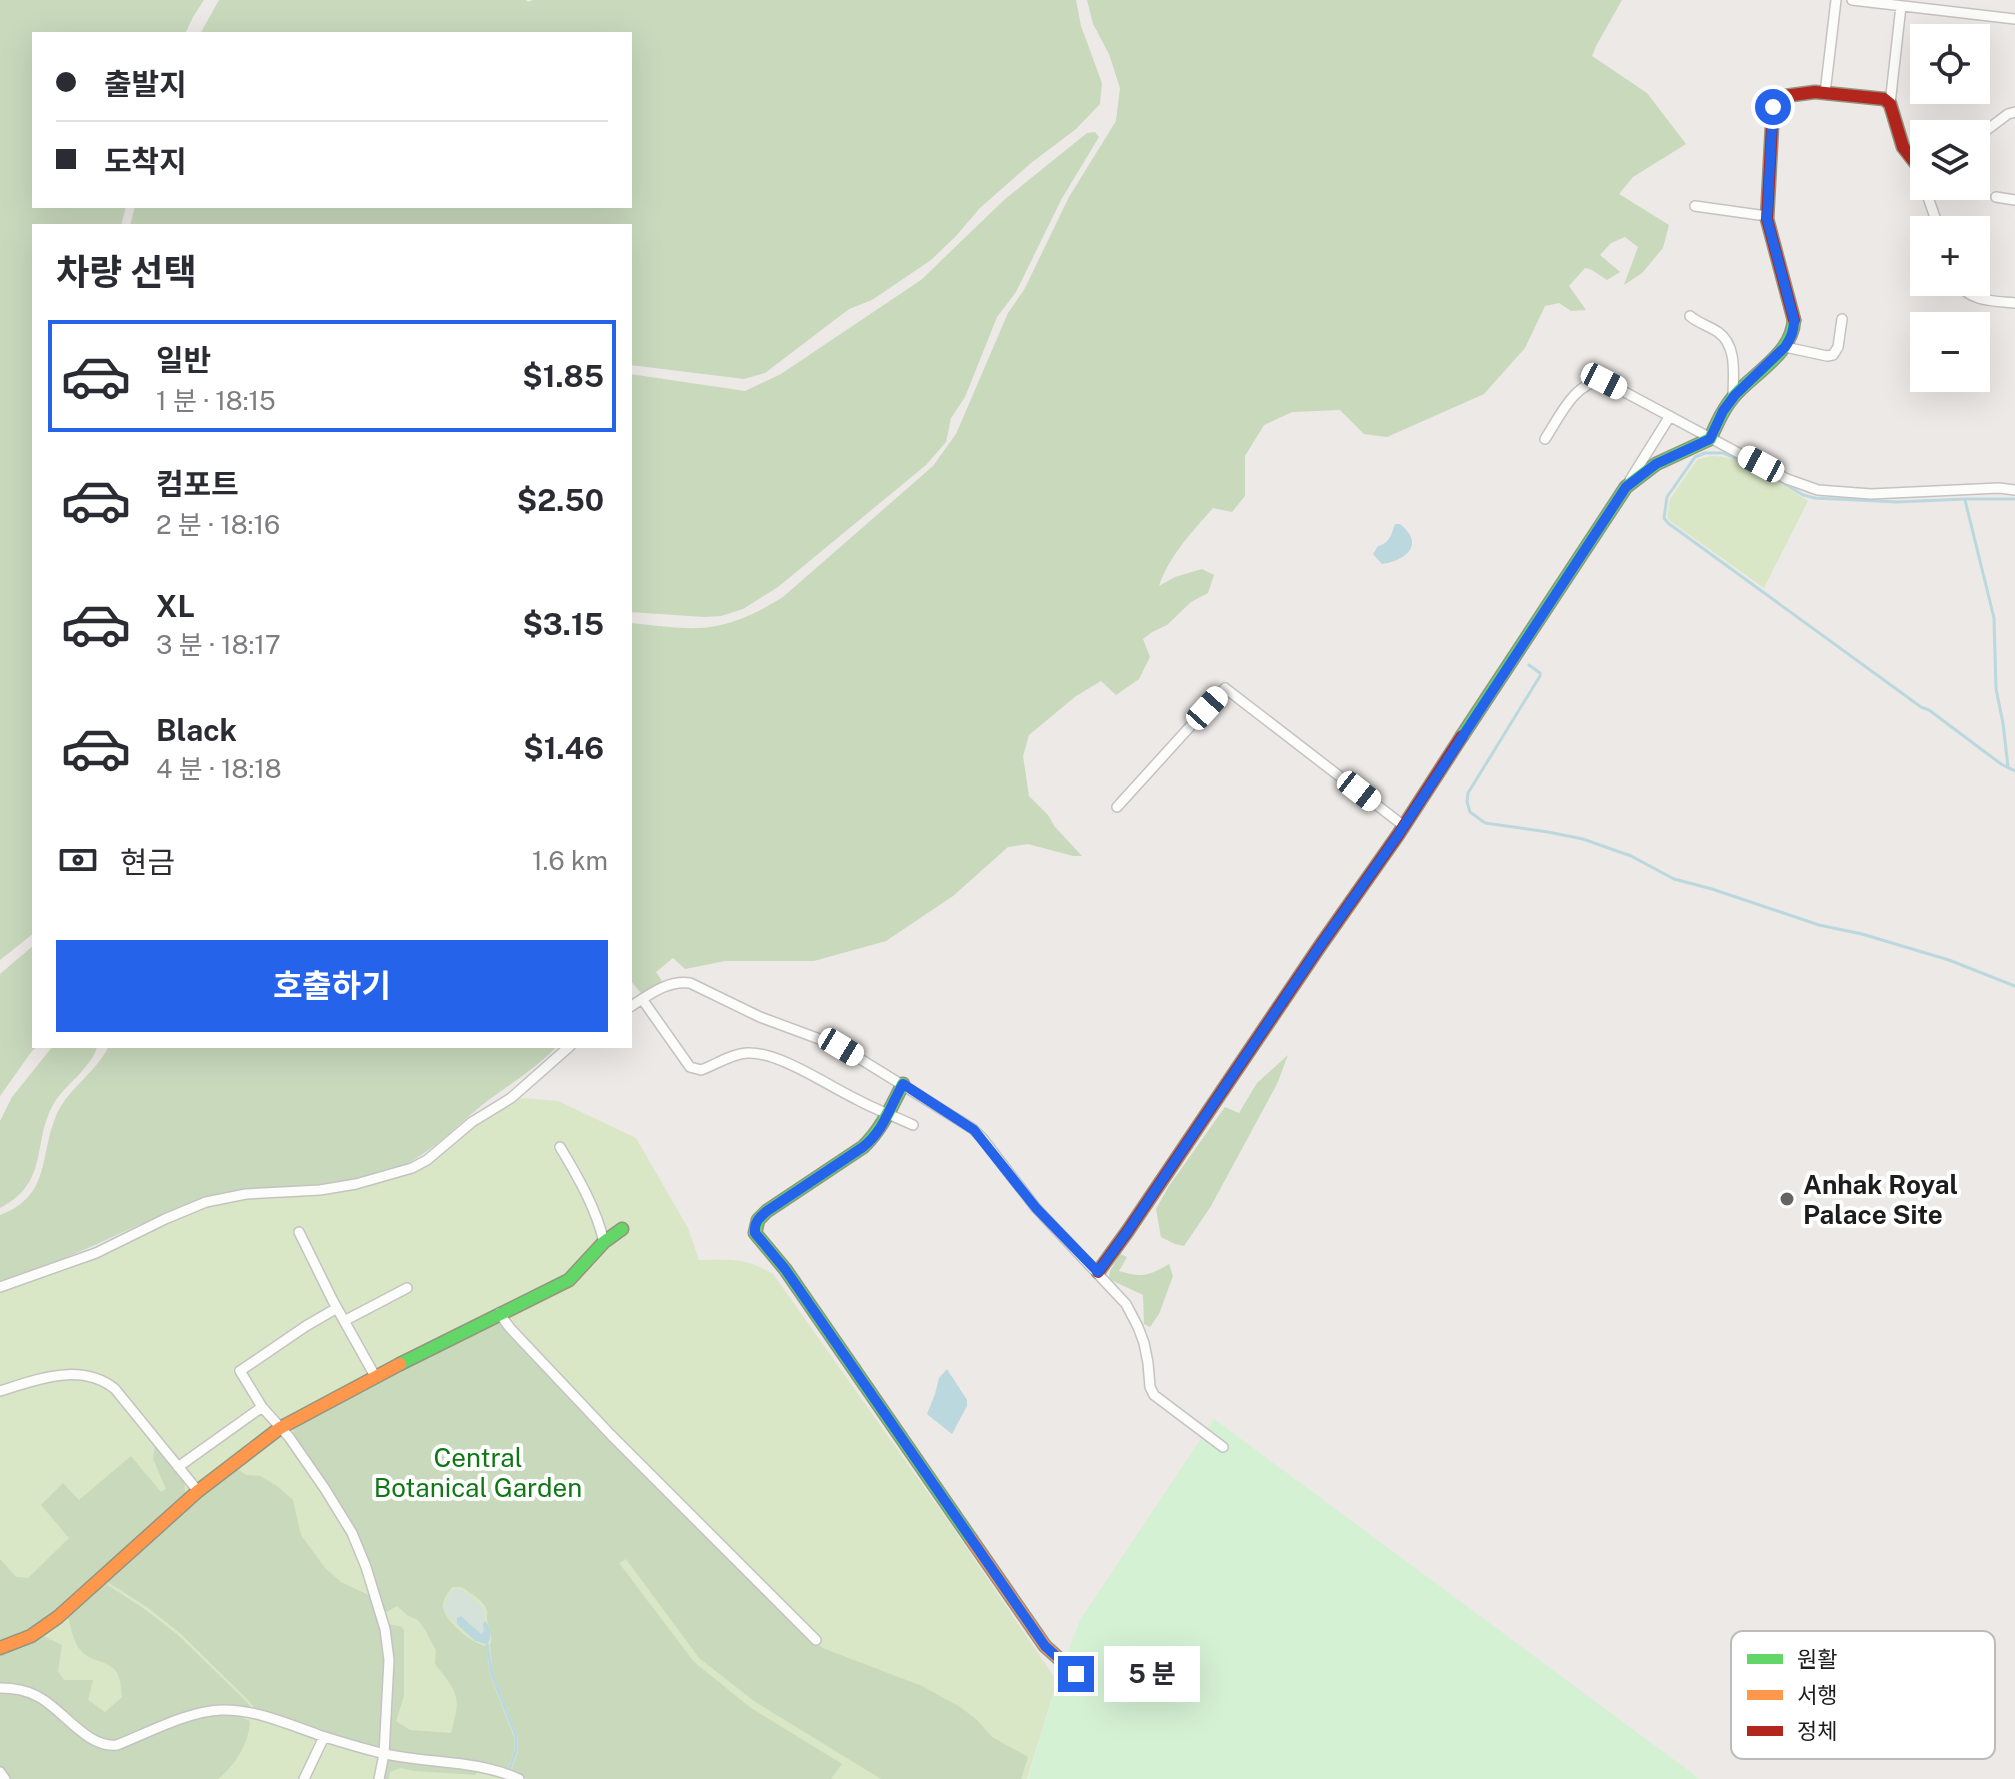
<!DOCTYPE html>
<html lang="ko">
<head>
<meta charset="utf-8">
<style>
	:root { --surface:#fff; --page:#f2f2f3; --text:#2b2b33; --muted:#7c7c81; --line:#e1e1e2; --accent:#2563eb }
	body { margin:0; font-family:"Public Sans","Noto Sans KR",sans-serif; background:var(--page); color:var(--text); height:100vh; display:flex; flex-direction:column; font-size:30px; white-space:nowrap }
	* { box-sizing:border-box; margin:0 }
	p { font-size:26px; color:var(--muted) }
	.icon { flex:none; width:44px; height:44px; fill:none; stroke:currentColor; stroke-width:2; stroke-linecap:round; stroke-linejoin:round }
	.map { position:relative; flex:1; overflow:hidden }
	.side { position:absolute; left:32px; top:224px; width:600px; height:824px; display:flex; flex-direction:column; background:var(--surface); border-radius:0px; box-shadow:0 8px 32px #0002 }
	.side>* { flex:none }
	.guide { position:absolute; left:32px; top:32px; width:600px; height:176px; border-radius:0px; box-shadow:0 8px 32px #0002; display:grid; align-content:center; height:176px; padding:0 24px; background:var(--surface) }
	.tools { position:absolute; left:1910px; top:24px; display:grid; gap:16px }
	.tools a { display:grid; place-items:center; width:80px; height:80px; border-radius:0px; background:var(--surface); box-shadow:0 8px 32px #0002; font-size:40px }
	.end { position:absolute; width:36px; height:36px; margin:-18px; border:10px solid #2563eb; background:#fff; box-shadow:0 0 0 4px #fff }
	.from { border-radius:50% }
	.bubble { position:absolute; height:56px; border-radius:0px; background:var(--surface); box-shadow:0 8px 32px #0002; font-size:26px; font-weight:700; line-height:56px; text-align:center }
	.car { position:absolute; width:24px; height:48px; margin:-24px -12px; border-radius:10px; box-shadow:0 0 6px 2px #0007; background:linear-gradient(#fff 24%,#345 0 40%,#fff 0 76%,#345 0 86%,#fff 0) }
	.guide b { display:flex; align-items:center; gap:28px; height:76px; font-size:30px }
	.guide b+b { border-top:2px solid var(--line) }
	.guide i { width:20px; height:20px; background:var(--text) }
	ul { padding:0; list-style:none }
	li { display:flex; align-items:center; gap:24px; height:112px; margin:0 16px 12px; padding:0 8px; border:4px solid transparent; border-radius:0px }
	li div { flex:1 }
	li b { display:block; font-size:30px }
	li em { font-style:normal; font-weight:700 }
	li.on { border-color:var(--accent) }
	li>.icon { width:72px; height:72px; stroke-width:1.5 }
	h2 { padding:0 24px; font-size:36px; line-height:96px }
	.pay { display:flex; align-items:center; gap:20px; height:88px; padding:0 24px; font-size:30px }
	.pay p { margin-inline-start:auto }
	.button { display:flex; gap:16px; margin-top:auto; padding:16px 24px }
	.button a { flex:1; height:92px; border-radius:0px; background:var(--accent); color:#fff; font-size:32px; font-weight:700; line-height:92px; text-align:center }
	.map>svg:first-child { display:block }
</style>
</head>
<body>
<div class="map">
<svg width="2015" height="1779" viewBox="0 0 2015 1779">
	<rect width="100%" height="100%" fill="#ece9e6"/>
	<path fill="#dae7c6" d="M 1711,456 C 1743,455 1781,484 1808,501 L 1764,588 L 1670,521 L 1667,517 L 1670,499 L 1690,470 L 1698,459 Z
		M 522,1098 L 558,1101 L 636,1138 L 688,1228 L 699,1260 C 730,1260 745,1257 773,1274 L 951,1525 L 1057,1681 L 1027,1779 L 0,1779 L 0,1292 L 81,1265 L 171,1222 L 211,1205 L 244,1198 L 390,1179 L 508,1102 Z"/>
	<path fill="#c8d9bc" d="M 0,0 L 204,0 L 193,17 L 185,34 L 34,34 L 34,206 L 126,206 L 121,226 L 34,226 L 34,933 L 0,960 Z
		M 219,0 L 526,0 L 528,2 L 533,0 L 1076,0 L 1081,26 L 1102,83 L 1100,104 L 1076,129 L 1031,163 L 980,208 L 956,236 L 931,260 L 872,300 L 849,309 L 765,373 L 744,379 L 630,365 L 630,226 L 130,226 L 135,206 L 630,206 L 630,34 L 200,34 Z
		M 1087,0 L 1622,0 L 1596,46 L 1592,56 L 1647,93 L 1686,144 L 1633,177 L 1619,194 L 1669,225 L 1663,248 L 1642,273 L 1624,285 L 1638,247 L 1625,237 L 1611,243 L 1600,255 L 1620,272 L 1607,280 L 1592,270 L 1585,268 L 1569,286 L 1586,310 L 1571,311 L 1559,303 L 1545,306 L 1525,348 L 1484,394 L 1387,437 L 1364,434 L 1340,410 L 1292,412 L 1264,425 L 1245,456 L 1245,496 L 1232,512 L 1213,508 C 1192,532 1169,556 1159,586 L 1175,577 L 1202,569 L 1214,575 L 1208,593 L 1191,602 L 1167,625 L 1152,632 L 1143,639 L 1150,657 L 1139,679 L 1116,695 L 1101,681 L 1076,696 L 1029,735 L 1023,756 L 1029,796 L 1048,815 L 1055,827 L 1082,856 L 1073,856 L 1028,844 L 1008,847 L 953,896 L 886,941 L 814,961 L 725,961 L 685,969 L 673,958 L 656,972 L 662,981 L 641,993 L 630,980 L 630,623 C 653,625 677,629 700,628 C 731,626 758,613 783,597 L 933,466 L 956,434 L 1008,313 L 1024,290 L 1069,197 L 1116,121 L 1120,88 L 1109,54 L 1093,24 Z
		M 1095,132 L 1099,137 L 1061,200 L 1016,292 L 997,317 L 965,397 L 951,418 L 946,442 L 926,465 L 778,587 L 743,609 L 721,616 L 704,617 L 630,612 L 630,374 L 745,391 L 781,374 L 921,280 L 1004,200 L 1087,133 Z
		M 34,945 L 34,1046 L 38,1046 L 32,1051 L 0,1096 L 0,974 Z
		M 53,1046 L 97,1046 C 95,1063 67,1084 56,1100 C 30,1140 52,1181 0,1208 L 0,1121 L 12,1097 Z
		M 109,1046 L 557,1046 C 535,1070 506,1086 481,1106 C 454,1128 427,1157 393,1170 C 377,1176 357,1179 340,1182 C 295,1189 245,1184 202,1199 C 133,1224 70,1261 0,1282 L 0,1215 C 51,1196 39,1157 56,1116 C 67,1089 95,1074 109,1046 Z
		M 1288,1055 L 1277,1084 L 1211,1206 L 1184,1246 L 1175,1244 L 1161,1237 L 1156,1209 L 1169,1186 L 1225,1107 L 1239,1113 L 1257,1083 Z
		M 1120,1254 L 1127,1257 L 1119,1271 C 1143,1278 1148,1276 1169,1264 L 1173,1276 L 1159,1314 L 1150,1327 L 1144,1324 L 1143,1295 L 1109,1279 L 1110,1271 Z
		M 496,1320 L 608,1438 L 807,1638 L 825,1649 L 922,1686 L 960,1707 L 976,1719 L 992,1737 L 1028,1757 L 1021,1779 L 881,1779 L 754,1701 L 699,1658 L 626,1559 L 619,1563 L 694,1662 L 751,1708 L 842,1764 L 831,1779 L 527,1779 L 511,1771 L 518,1752 L 518,1737 L 493,1674 L 490,1645 C 494,1634 488,1629 487,1618 C 486,1616 488,1614 487,1611 C 485,1601 470,1593 462,1587 L 452,1587 C 448,1593 443,1598 443,1606 C 443,1620 472,1644 486,1646 L 490,1675 L 514,1737 L 514,1752 L 507,1770 L 484,1764 L 387,1749 L 386,1624 L 400,1626 L 404,1630 L 404,1696 L 396,1721 L 410,1730 L 451,1733 C 461,1696 459,1694 435,1664 L 436,1650 L 425,1630 L 418,1620 L 407,1615 L 397,1606 L 383,1614 L 363,1552 L 293,1437 L 294,1424 Z
		M 155,1445 L 184,1483 L 186,1495 L 43,1624 L 0,1644 L 0,1559 L 16,1577 L 28,1578 L 69,1538 L 41,1505 L 63,1483 L 79,1500 L 131,1456 L 161,1492 L 166,1489 L 153,1459 Z
		M 235,1467 L 246,1475 L 260,1476 L 277,1486 L 293,1500 L 301,1535 L 325,1568 L 341,1582 L 373,1597 L 382,1630 L 386,1663 L 380,1747 L 377,1750 L 258,1713 L 249,1701 L 181,1634 L 147,1607 L 104,1580 Z
		M 103,1582 L 146,1610 L 179,1636 L 247,1702 L 255,1713 L 218,1708 L 116,1743 L 98,1740 L 45,1697 L 0,1685 L 0,1654 L 41,1635 L 62,1645 L 58,1671 L 64,1680 L 93,1680 L 88,1700 L 105,1712 L 122,1697 C 121,1691 121,1683 119,1677 C 113,1660 93,1663 82,1652 C 73,1643 71,1626 67,1614 Z
		M 0,1691 L 34,1697 L 105,1748 L 203,1715 L 231,1713 L 250,1721 C 249,1743 235,1766 218,1779 L 8,1779 L 0,1768 Z
		M 391,1760 L 477,1769 L 476,1775 L 414,1771 L 400,1768 L 390,1772 L 389,1779 L 382,1779 L 386,1762 Z"/>
	<path fill="#d4e2d9" d="M 454,1589 L 461,1589 L 484,1608 L 485,1621 L 483,1624 L 484,1632 L 481,1634 L 470,1623 L 457,1618 L 457,1624 L 449,1617 L 444,1608 L 447,1598 Z"/>
	<path fill="#d5f1d4" d="M 1214,1419 L 1700,1779 L 1028,1779 L 1057,1681 L 1080,1620 Z"/>
	<path fill="#bbd8de" d="M 1395,524 L 1400,524 C 1425,544 1407,560 1382,564 L 1373,554 L 1378,546 C 1390,543 1391,535 1395,524 Z
		M 947,1369 L 967,1400 L 967,1406 L 952,1434 L 927,1414 L 935,1394 L 939,1378 Z
		M 461,1616 L 481,1634 L 484,1631 L 483,1624 L 485,1621 C 491,1627 493,1637 487,1644 L 475,1641 L 457,1624 L 457,1618 Z"/>
	<g fill="none" stroke-linecap="round" stroke-linejoin="round">
		<path stroke="#bbd8de" stroke-width="3" d="M 1752,466 L 1723,453 L 1705,453 L 1695,457 L 1667,497 L 1664,518 L 1668,523 L 1921,707 L 1929,710 L 2001,764 L 2015,771
			M 1770,475 L 1803,495 L 1815,498 L 1897,502 L 1965,499 L 2015,499
			M 1965,500 L 1994,618 L 1996,689 L 2003,723 L 2008,767
			M 1529,665 L 1540,673 L 1540,676 L 1468,793 L 1467,802 L 1470,812 L 1485,823 L 1548,832 L 1583,839 L 1631,856 L 1674,879 L 1712,889 L 1819,925 L 1862,934 L 1949,960 L 2015,986
			M 487,1644 L 492,1675 L 516,1736 L 516,1751 L 509,1770"/>
		<defs>
			<path id="street" d="M 1852,0 L 2015,19
				M 1825,93 L 1836,0
				M 1890,104 L 1901,6
				M 1976,138 L 2008,114 L 2015,112
				M 1924,186 L 1936,220 L 1937,230
				M 1996,197 L 2015,200
				M 1695,206 L 1759,215 L 1766,215
				M 1958,282 C 1969,302 1994,301 2015,303
				M 1690,316 C 1698,323 1709,326 1718,332 C 1738,346 1733,376 1733,398
				M 1785,347 L 1827,356 L 1833,355 L 1838,347 L 1842,319
				M 1545,439 C 1559,418 1575,380 1604,381 L 1787,479 L 1818,490 L 1871,494 L 1999,488 L 2015,490
				M 1630,480 L 1670,416
				M 1117,807 L 1225,688 L 1404,826
				M 642,999 L 690,1067 L 701,1070 C 715,1065 731,1054 747,1053 C 778,1051 827,1085 856,1099 C 874,1109 894,1116 913,1125
				M 630,1007 C 649,995 667,980 690,983 L 760,1017 L 841,1047 L 973,1129 L 983,1139 L 1036,1208 L 1126,1304 L 1138,1327 L 1144,1343 L 1148,1363 L 1150,1387 L 1154,1395 L 1223,1447
				M 560,1147 C 578,1177 596,1208 604,1242
				M 299,1232 L 333,1301 L 375,1376
				M 0,1287 L 96,1253 L 165,1219 L 206,1202 L 246,1194 L 320,1190 L 356,1184 L 412,1168 L 427,1160 L 472,1122 L 511,1098 L 570,1046
				M 337,1308 L 306,1326 L 240,1371 L 262,1407 L 289,1437 L 325,1489 L 352,1533 L 366,1567 L 385,1629 L 389,1660 L 384,1754 L 379,1779
				M 499,1313 L 510,1328 L 611,1435 L 816,1640
				M 344,1321 L 407,1288
				M 0,1391 C 38,1379 81,1362 115,1389 L 198,1491
				M 178,1467 L 262,1407
				M 0,1688 C 12,1688 26,1690 37,1696 C 62,1708 87,1749 117,1745 C 148,1733 188,1711 221,1710 C 256,1709 290,1725 322,1736 C 341,1742 361,1748 381,1753 C 427,1764 475,1759 519,1779
				M 0,1772 L 5,1779
				M 304,1779 L 324,1737"/>
			<path id="fast" d="M 1462,736 L 1626,487 L 1656,464 L 1710,439 C 1717,423 1724,407 1736,394 C 1756,372 1792,353 1794,320
				M 903,1084 C 891,1107 882,1129 863,1147 L 767,1211 L 758,1220 L 755,1233 L 785,1269 L 971,1539
				M 400,1364 L 569,1280 L 604,1242 L 622,1229"/>
			<path id="slow" d="M 971,1539 L 1045,1646 L 1076,1674
				M 0,1648 L 31,1636 L 58,1617 L 198,1491 L 280,1428 L 400,1364"/>
			<path id="jam" d="M 1794,320 L 1767,219 L 1773,107 L 1777,97 L 1815,92 L 1884,99 L 1890,104 L 1903,147 L 1917,165 L 1924,185
				M 1098,1272 L 1127,1232 L 1320,946 L 1398,835 L 1462,736"/>
		</defs>
		<use href="#street" stroke="#c4c3c2" stroke-width="12"/>
		<use href="#fast" stroke="#94947f" stroke-width="15"/>
		<use href="#slow" stroke="#94947f" stroke-width="15"/>
		<use href="#jam" stroke="#94947f" stroke-width="15"/>
		<use href="#street" stroke="#fcfcfb" stroke-width="9"/>
		<use href="#fast" stroke="#63d668" stroke-width="12"/>
		<use href="#slow" stroke="#ff974d" stroke-width="12"/>
		<use href="#jam" stroke="#b3261e" stroke-width="12"/>
	</g>
	<g fill="none" stroke-linecap="round" stroke-linejoin="round">
		<path stroke="#2563eb" stroke-width="10" d="M 1076,1674 L 1045,1646 L 785,1269 L 755,1233 C 754,1222 759,1218 767,1211 L 863,1147 C 885,1129 889,1108 903,1084 L 974,1130 L 1036,1208 L 1098,1272 L 1127,1232 L 1320,946 L 1398,835 L 1626,487 L 1656,464 L 1710,439 L 1723,411 L 1735,395 L 1785,347 C 1791,338 1794,331 1794,320 L 1767,219 L 1773,107"/>
	</g>
	<circle fill="#656463" stroke="#fff" stroke-width="3" cx="1787" cy="1199" r="8"/>
	<g text-anchor="middle" dominant-baseline="central" stroke-width="8" stroke-linejoin="round" paint-order="stroke">
		<g font-size="26" font-weight="bold" fill="#1d1d1d" stroke="#fff" text-anchor="start">
			<text x="1803" y="1184">Anhak Royal<tspan x="1803" dy="30">Palace Site</tspan></text>
		</g>
		<g font-size="26" fill="#107715" stroke="#fff">
			<text x="478" y="1457">Central<tspan x="478" dy="30">Botanical Garden</tspan></text>
		</g>
	</g>
	<rect x="1731" y="1631" width="264" height="128" rx="12" fill="#fff" stroke="#bbb" stroke-width="2"/>
	<rect x="1747" y="1654" width="36" height="10" fill="#63d668"/>
	<rect x="1747" y="1690" width="36" height="10" fill="#ff974d"/>
	<rect x="1747" y="1726" width="36" height="10" fill="#b3261e"/>
	<g font-size="22" fill="#1d1d1d">
		<text x="1797" y="1667">원활</text>
		<text x="1797" y="1703">서행</text>
		<text x="1797" y="1739">정체</text>
	</g>
</svg>
<div class="tools">
<a><svg class="icon" aria-label="locate" viewBox="0 0 24 24"><circle cx="12" cy="12" r="6"/><path d="M12 2v4M12 18v4M2 12h4M18 12h4"/></svg></a>
<a><svg class="icon" aria-label="layers" viewBox="0 0 24 24"><path d="M12 4l9 5-9 5-9-5zM3 14l9 5 9-5"/></svg></a>
<a>+</a>
<a>−</a>
</div>
<i class="end from" style="left:1773px;top:107px"></i>
<i class="end" style="left:1076px;top:1674px"></i>
<div class="bubble" style="left:1104px;top:1646px;width:96px">5 분</div>
<i class="car" style="left:1604px;top:381px;rotate:117deg"></i>
<i class="car" style="left:1761px;top:464px;rotate:298deg"></i>
<i class="car" style="left:1207px;top:708px;rotate:42deg"></i>
<i class="car" style="left:1359px;top:791px;rotate:128deg"></i>
<i class="car" style="left:841px;top:1047px;rotate:121deg"></i>
<div class="guide">
<b><i class="from"></i>출발지</b>
<b><i></i>도착지</b>
</div>
<section class="side">
<h2>차량 선택</h2>
<ul>
<li class="on"><svg class="icon" aria-label="car" viewBox="0 0 24 24"><path d="M5 17H2v-5l4-1 3-4h7l3 4 3 1v5h-3M9 17h6M6 11h13"/><circle cx="7" cy="17" r="2"/><circle cx="17" cy="17" r="2"/></svg><div><b>일반</b><p>1 분 · 18:15</p></div><em>$1.85</em></li>
<li><svg class="icon" aria-label="car" viewBox="0 0 24 24"><path d="M5 17H2v-5l4-1 3-4h7l3 4 3 1v5h-3M9 17h6M6 11h13"/><circle cx="7" cy="17" r="2"/><circle cx="17" cy="17" r="2"/></svg><div><b>컴포트</b><p>2 분 · 18:16</p></div><em>$2.50</em></li>
<li><svg class="icon" aria-label="car" viewBox="0 0 24 24"><path d="M5 17H2v-5l4-1 3-4h7l3 4 3 1v5h-3M9 17h6M6 11h13"/><circle cx="7" cy="17" r="2"/><circle cx="17" cy="17" r="2"/></svg><div><b>XL</b><p>3 분 · 18:17</p></div><em>$3.15</em></li>
<li><svg class="icon" aria-label="car" viewBox="0 0 24 24"><path d="M5 17H2v-5l4-1 3-4h7l3 4 3 1v5h-3M9 17h6M6 11h13"/><circle cx="7" cy="17" r="2"/><circle cx="17" cy="17" r="2"/></svg><div><b>Black</b><p>4 분 · 18:18</p></div><em>$1.46</em></li>
</ul>
<div class="pay"><svg class="icon" aria-label="cash" viewBox="0 0 24 24"><path d="M3 7h18v10H3z"/><circle cx="12" cy="12" r="2"/></svg>현금<p>1.6 km</p></div>
<div class="button"><a>호출하기</a></div>
</section>
</div>
</body>
</html>
